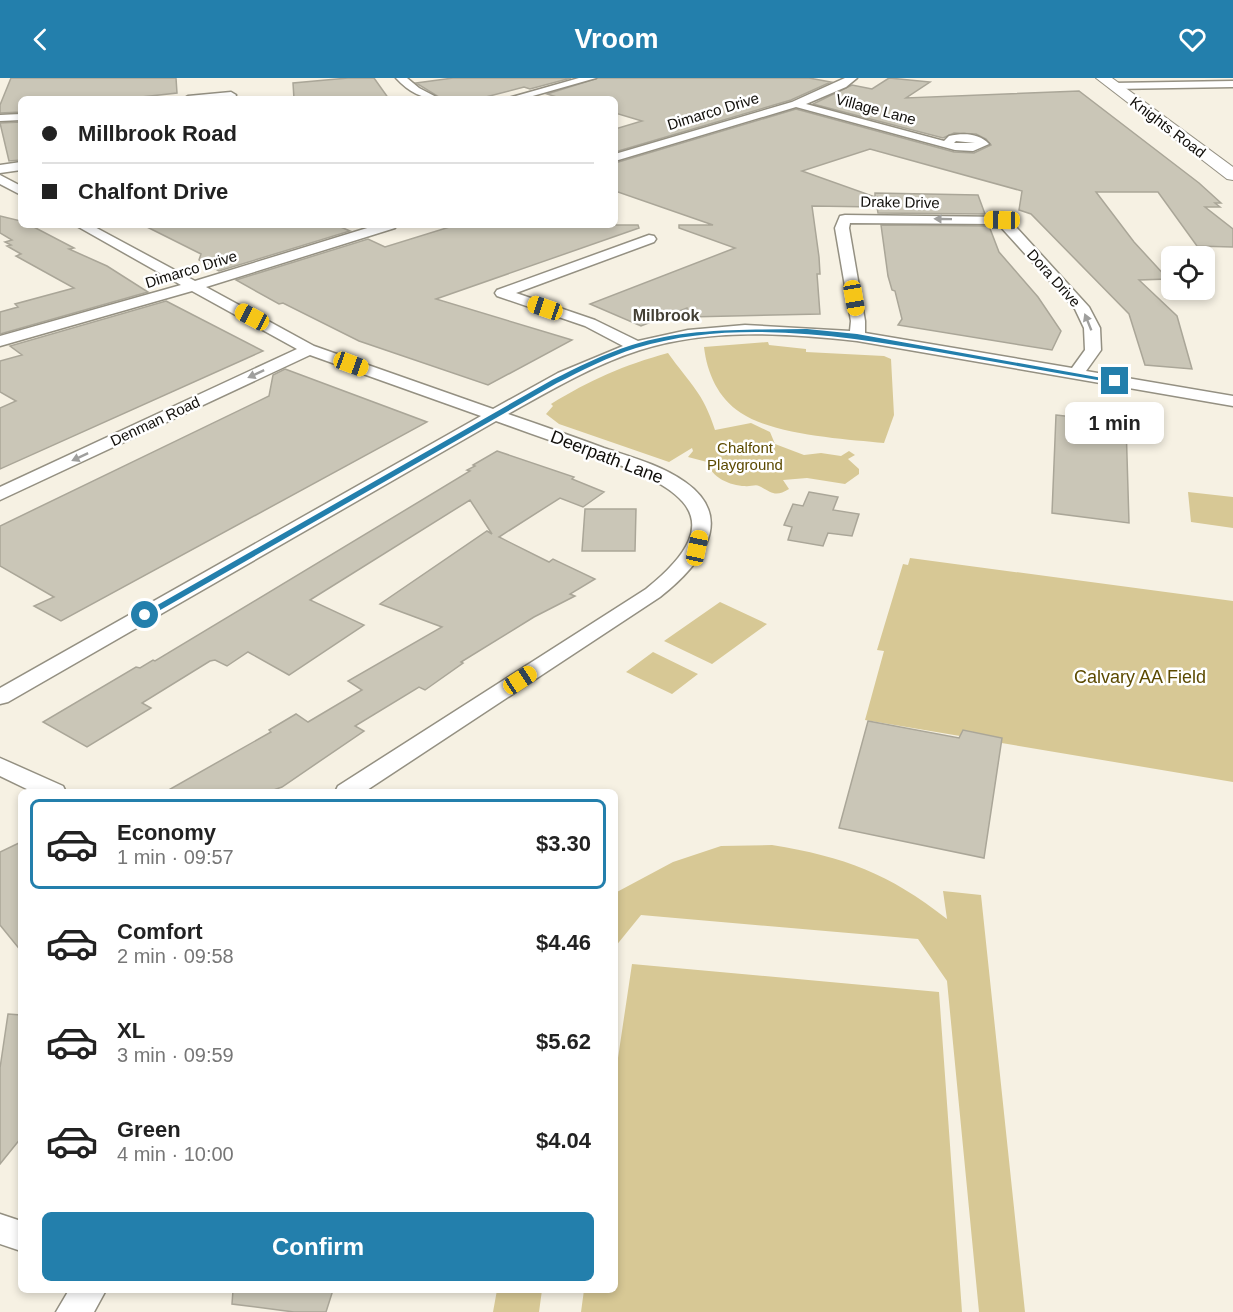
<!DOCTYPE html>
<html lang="en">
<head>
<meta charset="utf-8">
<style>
	:root { --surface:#fff; --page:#f6f6f6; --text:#222; --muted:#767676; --line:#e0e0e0; --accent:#237fac }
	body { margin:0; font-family:Arial,sans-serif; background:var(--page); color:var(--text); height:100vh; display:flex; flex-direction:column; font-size:22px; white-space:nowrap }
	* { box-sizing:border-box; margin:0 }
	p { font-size:20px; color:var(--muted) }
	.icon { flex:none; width:33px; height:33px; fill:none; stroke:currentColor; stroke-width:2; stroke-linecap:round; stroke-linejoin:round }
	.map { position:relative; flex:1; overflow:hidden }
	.details { position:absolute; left:18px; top:711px; width:600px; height:504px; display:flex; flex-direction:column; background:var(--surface); border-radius:9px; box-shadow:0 3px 9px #0003 }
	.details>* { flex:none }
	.hud { position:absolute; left:18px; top:18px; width:600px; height:132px; border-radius:9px; box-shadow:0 3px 9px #0003; display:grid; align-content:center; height:132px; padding:0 24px; background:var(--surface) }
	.tools { position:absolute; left:1161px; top:168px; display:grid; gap:12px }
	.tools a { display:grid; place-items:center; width:54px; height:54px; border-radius:9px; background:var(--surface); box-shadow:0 3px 9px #0003; font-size:30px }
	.end { position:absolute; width:27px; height:27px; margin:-14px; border:8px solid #237fac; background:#fff; box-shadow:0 0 0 3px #fff }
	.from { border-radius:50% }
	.bubble { position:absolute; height:42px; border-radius:9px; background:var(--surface); box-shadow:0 3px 9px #0003; font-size:20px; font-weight:800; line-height:42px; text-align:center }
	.car { position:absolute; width:18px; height:36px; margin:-18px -9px; border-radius:8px; box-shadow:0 0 4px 2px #0007; background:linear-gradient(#f5c518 24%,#345 0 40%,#f5c518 0 76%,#345 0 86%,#f5c518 0) }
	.hud b { display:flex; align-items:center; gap:21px; height:57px; font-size:22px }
	.hud b+b { border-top:2px solid var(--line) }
	.hud i { width:15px; height:15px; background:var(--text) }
	ul { padding:10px 0 0; list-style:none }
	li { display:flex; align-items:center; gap:18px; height:90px; margin:0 12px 9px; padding:0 12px; border:3px solid transparent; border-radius:9px }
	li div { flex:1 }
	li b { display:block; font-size:22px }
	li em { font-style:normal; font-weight:800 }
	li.active { border-color:var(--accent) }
	li>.icon { width:54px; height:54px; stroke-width:1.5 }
	.cta { display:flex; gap:12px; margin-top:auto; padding:12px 24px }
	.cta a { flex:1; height:69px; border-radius:9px; background:var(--accent); color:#fff; font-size:24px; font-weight:800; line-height:69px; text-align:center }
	header { display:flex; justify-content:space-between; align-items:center; height:78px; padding:0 24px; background:var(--accent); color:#fff; font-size:27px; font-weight:800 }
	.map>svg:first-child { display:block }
</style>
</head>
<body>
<header><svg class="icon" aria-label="back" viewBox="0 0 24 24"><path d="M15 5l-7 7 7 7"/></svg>Vroom<svg class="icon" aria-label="heart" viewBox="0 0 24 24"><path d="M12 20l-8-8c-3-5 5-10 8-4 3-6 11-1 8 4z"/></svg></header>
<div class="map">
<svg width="1233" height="1234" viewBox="0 0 1233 1234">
	<rect width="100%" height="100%" fill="#f6f1e3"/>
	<path fill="#d7c895" d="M 768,264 L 769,267 L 806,271 L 806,274 L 884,278 L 891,281 L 894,337 L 884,365 C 844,361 774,357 741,335 C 718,320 707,295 704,269 Z
		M 668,275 C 690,306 703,314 715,352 L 751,345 L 770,354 L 775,366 L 804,377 L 821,375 L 841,378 L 849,373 L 855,377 L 848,381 L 859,391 L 859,396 L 845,406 L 807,400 L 783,402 L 789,411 C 775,420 771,414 759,408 C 756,406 749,409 745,408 C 730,408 711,399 707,384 L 688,379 L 693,373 L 692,370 L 669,384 L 559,346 L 546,336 L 553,328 L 551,326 C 590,302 624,287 668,275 Z
		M 1188,414 L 1233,419 L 1233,450 L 1191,444 Z
		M 910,480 L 1233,523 L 1233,704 L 865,642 L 884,573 L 877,572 L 903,486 L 908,487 Z
		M 720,524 L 767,546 L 712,586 L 664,563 Z
		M 653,574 L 698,596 L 672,616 L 626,594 Z
		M 772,767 C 845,779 888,795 947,841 L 943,813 L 981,817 L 1025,1234 L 979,1234 L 947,903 L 918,861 L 641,837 L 615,869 L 615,815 L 673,784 L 721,768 Z
		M 632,886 L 939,914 L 962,1234 L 581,1234 L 584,1212 L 615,1212 L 615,1000 Z
		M 497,1212 L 542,1212 L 539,1234 L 493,1234 Z"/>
	<path fill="#cac6b7" stroke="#aaa698" stroke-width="1.5" d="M 11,0 L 176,0 L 177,15 L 123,21 L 21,21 L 21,34 L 0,35 L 0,27 Z
		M 348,0 L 374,0 L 389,21 L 294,21 L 293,5 Z
		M 453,0 L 571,0 L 530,11 L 524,9 L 478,21 L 442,21 L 416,5 Z
		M 598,0 L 809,0 L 831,4 L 791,22 L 615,74 L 615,51 L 642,43 L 615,35 L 615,21 L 563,21 L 547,16 Z
		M 889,0 L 930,4 L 906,20 L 1079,13 L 1199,105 L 1221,125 L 1215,125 L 1220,129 L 1205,129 L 1233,151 L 1233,169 L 1197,168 L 1158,114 L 1096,114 L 1134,164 L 1168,201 L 1139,202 L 1177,238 L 1192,291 L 1145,287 L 1129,236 L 1031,136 L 1019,132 L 1022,113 L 870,71 L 802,93 L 875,119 L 875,115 L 978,117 L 985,136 L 878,135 L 877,129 L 812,128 L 819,179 L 820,196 L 817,196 L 820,236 L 689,239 L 687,230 L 641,248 L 590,226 L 735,170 L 679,150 L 679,147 L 713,147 L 615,113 L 615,85 L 796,31 L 954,74 L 974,75 L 991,67 L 986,61 L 976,56 L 954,55 L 943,60 L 813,26 L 852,7 L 872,11 Z
		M 21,44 L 21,82 L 9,83 L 0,45 Z
		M 0,138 L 21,143 L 21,147 L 30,147 L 74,170 L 69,171 L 107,188 L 148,214 L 0,256 L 0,234 L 18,229 L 15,226 L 74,210 L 16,178 L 21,176 L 7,168 L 11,167 L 5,164 L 12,162 L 0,155 Z
		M 143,147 L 336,147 L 350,153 L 219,193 L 199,182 L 201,176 Z
		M 456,147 L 638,147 L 639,150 L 436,221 L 572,262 L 488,307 L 359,263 L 283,225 L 279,226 L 236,202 L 368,161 L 385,169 Z
		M 881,147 L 989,148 L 999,174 L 1038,219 L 1061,253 L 1052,272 L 898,247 L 902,241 L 895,213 L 892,212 L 888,198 Z
		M 166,223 L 263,273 L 0,391 L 0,330 L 16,323 L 0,314 L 0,283 L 22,277 L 10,268 Z
		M 285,291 L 427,344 L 61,543 L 34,528 L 54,519 L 0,488 L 0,448 L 269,318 L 273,297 Z
		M 1056,337 L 1126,345 L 1129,445 L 1052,435 Z
		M 497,373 L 574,399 L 572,401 L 604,414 L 583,429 L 560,420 L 499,459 L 549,484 L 553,481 L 595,501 L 570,516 L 575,518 L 534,539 L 461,584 L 463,585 L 425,612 L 419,609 L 355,648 L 364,653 L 282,709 L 268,714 L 165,714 L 271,654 L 269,652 L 296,636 L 308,644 L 362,612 L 348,603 L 442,549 L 380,526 L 487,453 L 492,456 L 470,422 L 310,522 L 364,547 L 289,597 L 248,574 L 227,588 L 215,582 L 210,583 L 142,625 L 151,630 L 87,669 L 43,644 L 136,589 L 140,590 L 153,582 L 155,583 L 470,393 L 467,392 L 475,388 L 473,387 Z
		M 809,414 L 838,419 L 833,432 L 859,436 L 852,458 L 828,455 L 823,468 L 788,462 L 792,449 L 784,447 L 793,426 L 803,428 Z
		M 585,431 L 636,431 L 635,473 L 582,473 Z
		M 868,643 L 959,660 L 963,652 L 1002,660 L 984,780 L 839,750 Z
		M 21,764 L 21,873 L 0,847 L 0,774 Z
		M 8,936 L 21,937 L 21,1060 L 0,1086 L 0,990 Z
		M 233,1212 L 333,1212 L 326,1234 L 294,1234 L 232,1226 Z"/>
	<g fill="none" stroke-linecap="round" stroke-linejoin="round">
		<defs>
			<path id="street" d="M 396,0 L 407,0 L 419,10 L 440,21 C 422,21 409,14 396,0 Z
				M 579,0 L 596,0 L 522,21 L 505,21 Z
				M 845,0 L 857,0 L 846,9 L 806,26 L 944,63 L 949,58 C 963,55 979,55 989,66 L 973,73 L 955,72 L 796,29 L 615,83 L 615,76 L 792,24 ZM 956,63 L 975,65 L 954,65 Z
				M 1233,3 L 1233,9 L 1113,11 L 1108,8 L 1113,5 Z
				M 231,14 L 236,17 L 235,19 L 183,21 L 188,18 Z
				M 21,36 L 21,42 L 0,43 L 0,37 Z
				M 21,84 L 21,92 L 0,95 L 0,87 Z
				M 0,97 L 21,108 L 21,117 L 0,106 Z
				M 845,137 L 1007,139 L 1089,229 L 1100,250 L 1101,272 L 1086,293 L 1233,318 L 1233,328 L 857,263 C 785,255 710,250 640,272 C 593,287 551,312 508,336 C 540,347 572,358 604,370 C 631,379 661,387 685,404 C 739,442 697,490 660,519 L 364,714 L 335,714 L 338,708 L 646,511 C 740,436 674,407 596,378 C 563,367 529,355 496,343 L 8,624 L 0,626 L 0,610 L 481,338 L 310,277 L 0,422 L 0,409 L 297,271 L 192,213 L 0,268 L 0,258 L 181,207 L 75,147 L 91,147 L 195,203 L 377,147 L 396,147 L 395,150 L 206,209 L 314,268 L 493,331 L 558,295 L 623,268 L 585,248 L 497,218 L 495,215 L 497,212 L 649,157 L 654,158 L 656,161 L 654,164 L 516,215 L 595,242 L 638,263 L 688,252 L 745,247 L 850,253 L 851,243 L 835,150 L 840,138 ZM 850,145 L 998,146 L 1075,231 L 1084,250 L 1085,272 L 1072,290 L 865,255 L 865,243 L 849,150 Z
				M 0,680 L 63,708 L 66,714 L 33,714 L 0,698 Z
				M 0,1136 L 21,1143 L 21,1173 L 0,1166 Z
				M 69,1212 L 106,1212 L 94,1234 L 56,1234 Z"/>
			<path id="primary" d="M 1096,0 L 1112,0 L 1233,89 L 1233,102 L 1227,101 Z"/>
		</defs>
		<use href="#street" stroke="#949082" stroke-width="3"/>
		<use href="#primary" stroke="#949082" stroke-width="2"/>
		<use href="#street" fill="#fff" fill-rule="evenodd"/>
		<use href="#primary" fill="#fff" fill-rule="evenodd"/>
	</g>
	<defs><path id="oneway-solid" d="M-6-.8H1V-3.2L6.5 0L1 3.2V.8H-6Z" transform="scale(1.5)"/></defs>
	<g fill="#9f9f9d">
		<use href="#oneway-solid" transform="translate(943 141) rotate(-179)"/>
		<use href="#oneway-solid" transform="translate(1088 244) rotate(-112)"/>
		<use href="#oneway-solid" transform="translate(256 296) rotate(155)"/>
		<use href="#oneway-solid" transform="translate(80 379) rotate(155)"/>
	</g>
	<path fill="#237fac" d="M 807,251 L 857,256 L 1119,303 L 1115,305 C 1058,295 1001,285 944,275 C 846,258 734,240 636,270 C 608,279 583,292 557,305 L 148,539 L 140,537 L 552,302 C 578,289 604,276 632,267 C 688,249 749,252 807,251 Z"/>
	<g text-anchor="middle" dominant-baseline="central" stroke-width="5" stroke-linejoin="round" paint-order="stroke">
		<g font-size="15" fill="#100e0a" stroke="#fff">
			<text transform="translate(876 31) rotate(15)">Village Lane</text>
			<text transform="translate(713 33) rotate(-17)">Dimarco Drive</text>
			<text transform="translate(1168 49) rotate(37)">Knights Road</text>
			<text transform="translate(900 124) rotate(1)">Drake Drive</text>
			<text transform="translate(191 191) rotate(-17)">Dimarco Drive</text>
			<text transform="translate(1054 200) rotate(48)">Dora Drive</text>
			<text transform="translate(155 343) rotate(-25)">Denman Road</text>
		</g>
		<g font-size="15" fill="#5c4a00" stroke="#fff">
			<text x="745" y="369">Chalfont<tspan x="745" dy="17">Playground</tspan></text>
		</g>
		<g font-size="16" font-weight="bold" fill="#433f34" stroke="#fff">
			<text x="666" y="237">Milbrook</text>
		</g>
		<g font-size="18" fill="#100e0a" stroke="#fff">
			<text transform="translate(607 379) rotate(21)">Deerpath Lane</text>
		</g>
		<g font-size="18" fill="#5c4a00" stroke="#fff">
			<text x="1140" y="599">Calvary AA Field</text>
		</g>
	</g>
</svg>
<div class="tools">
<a><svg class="icon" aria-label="locate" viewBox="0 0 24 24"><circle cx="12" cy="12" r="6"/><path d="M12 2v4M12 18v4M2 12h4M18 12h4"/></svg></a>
</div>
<i class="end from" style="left:145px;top:537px"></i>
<i class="end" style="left:1115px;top:303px"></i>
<div class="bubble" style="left:1065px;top:324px;width:99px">1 min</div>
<i class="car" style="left:1002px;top:142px;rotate:271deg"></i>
<i class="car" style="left:854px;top:220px;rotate:170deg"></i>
<i class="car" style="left:545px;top:230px;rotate:289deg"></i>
<i class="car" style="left:252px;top:239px;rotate:298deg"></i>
<i class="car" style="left:351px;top:286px;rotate:110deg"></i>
<i class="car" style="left:697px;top:470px;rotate:12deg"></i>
<i class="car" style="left:520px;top:602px;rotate:57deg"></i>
<div class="hud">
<b><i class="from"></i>Millbrook Road</b>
<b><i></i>Chalfont Drive</b>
</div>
<section class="details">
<ul>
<li class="active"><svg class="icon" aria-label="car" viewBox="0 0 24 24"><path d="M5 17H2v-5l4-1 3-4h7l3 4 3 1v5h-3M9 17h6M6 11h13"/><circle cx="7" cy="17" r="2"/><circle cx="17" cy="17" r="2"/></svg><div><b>Economy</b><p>1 min · 09:57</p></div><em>$3.30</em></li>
<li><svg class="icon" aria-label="car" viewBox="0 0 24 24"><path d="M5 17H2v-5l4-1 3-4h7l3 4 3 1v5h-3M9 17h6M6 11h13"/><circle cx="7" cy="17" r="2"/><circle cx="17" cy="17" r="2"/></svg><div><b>Comfort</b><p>2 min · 09:58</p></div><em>$4.46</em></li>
<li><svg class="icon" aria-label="car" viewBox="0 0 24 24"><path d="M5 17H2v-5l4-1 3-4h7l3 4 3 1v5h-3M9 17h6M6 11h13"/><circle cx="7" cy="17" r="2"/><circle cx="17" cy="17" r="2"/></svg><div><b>XL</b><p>3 min · 09:59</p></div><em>$5.62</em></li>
<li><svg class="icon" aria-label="car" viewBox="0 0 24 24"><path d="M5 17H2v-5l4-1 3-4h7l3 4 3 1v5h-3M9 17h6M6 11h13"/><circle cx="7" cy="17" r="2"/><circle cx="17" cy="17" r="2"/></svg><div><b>Green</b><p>4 min · 10:00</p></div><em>$4.04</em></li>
</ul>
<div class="cta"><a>Confirm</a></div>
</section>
</div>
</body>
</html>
